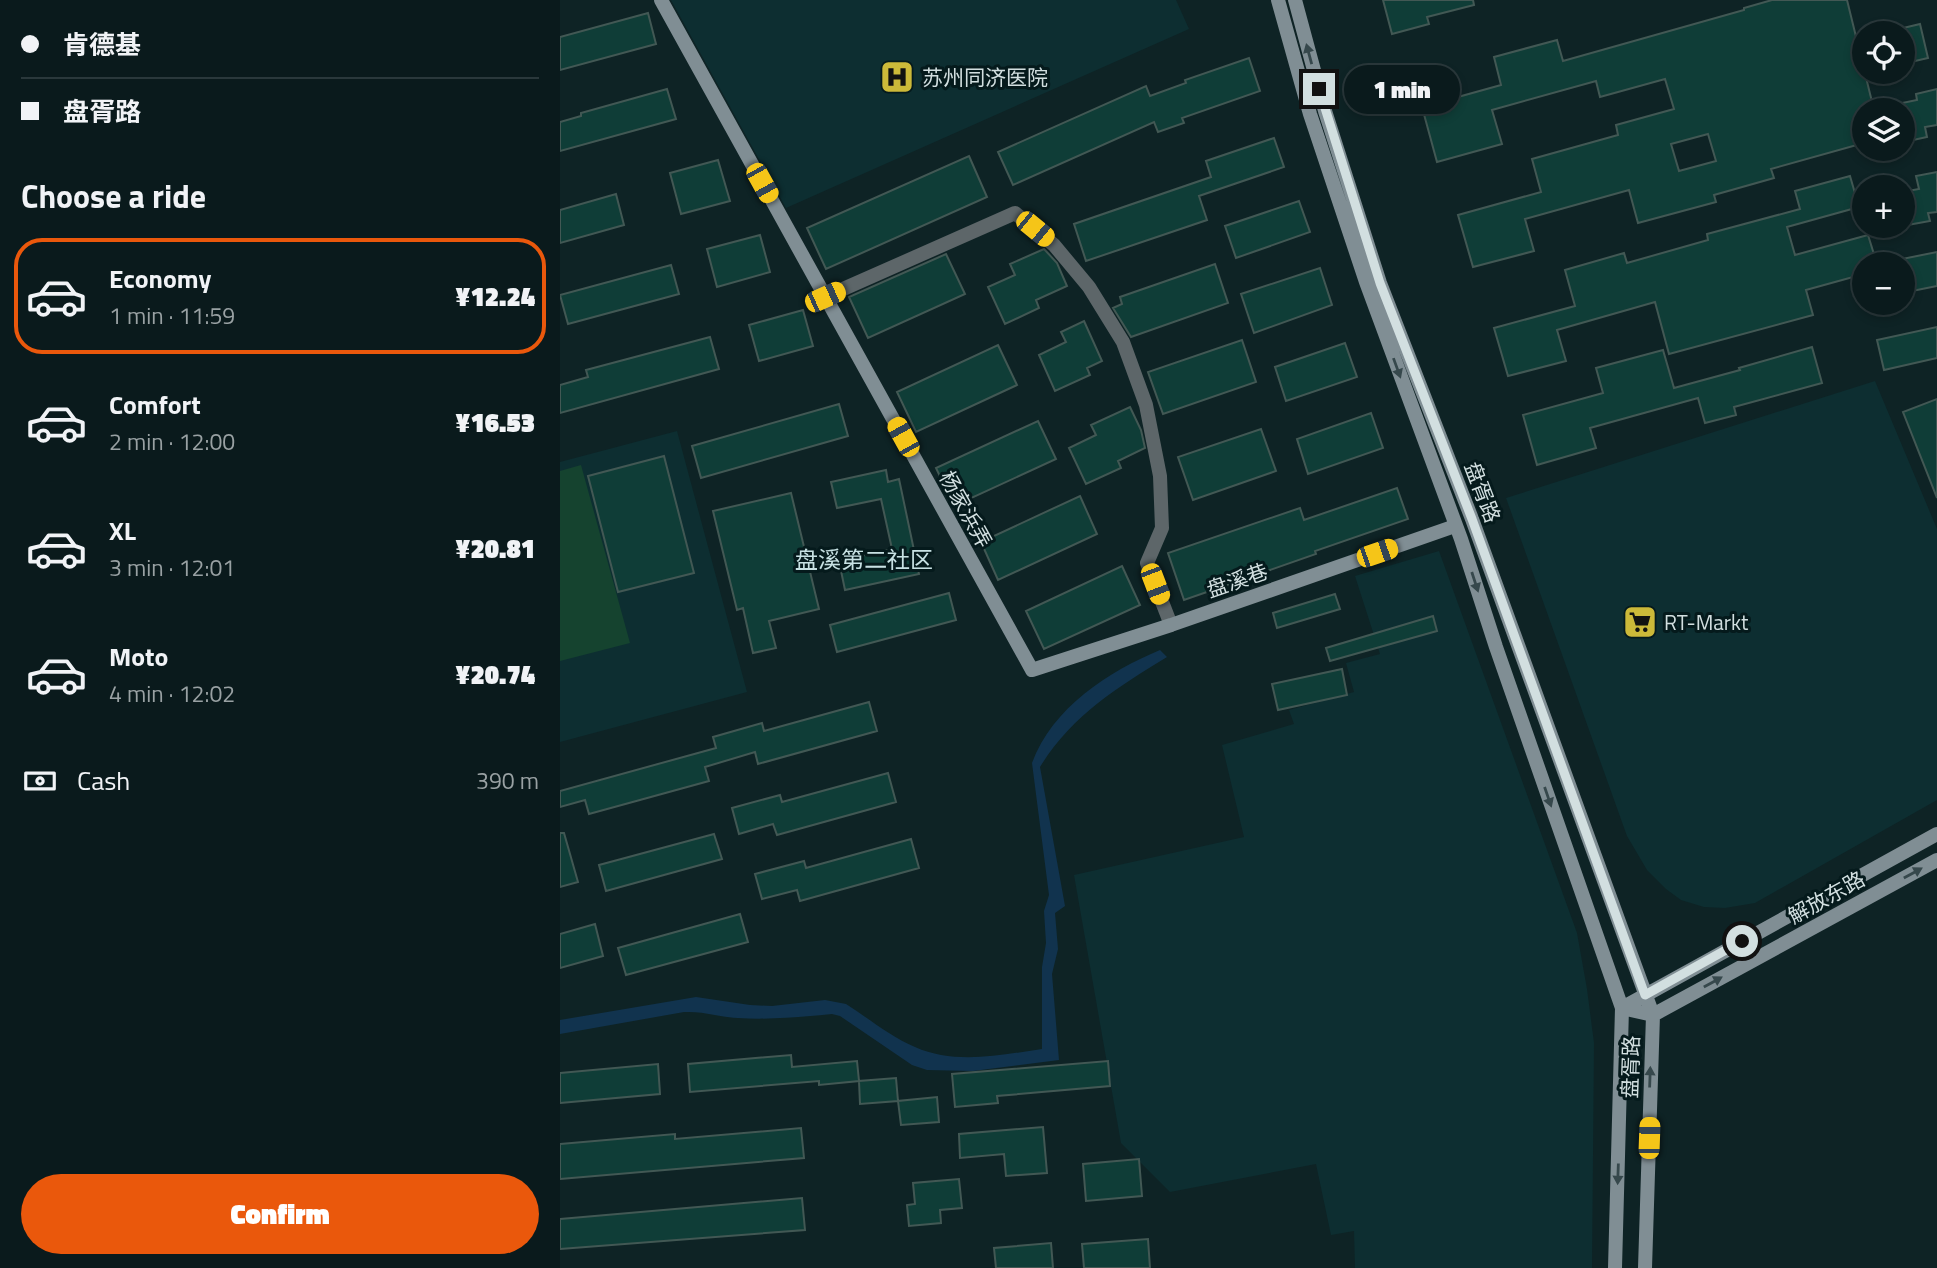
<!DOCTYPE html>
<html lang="en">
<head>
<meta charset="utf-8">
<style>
	:root { --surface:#0a1a1c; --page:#132325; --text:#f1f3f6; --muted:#99a1a3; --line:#2a383b; --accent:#ea580c }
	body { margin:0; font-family:"Titillium Web","Noto Sans SC",sans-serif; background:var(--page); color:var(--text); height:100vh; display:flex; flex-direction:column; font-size:26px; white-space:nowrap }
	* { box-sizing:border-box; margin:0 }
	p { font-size:23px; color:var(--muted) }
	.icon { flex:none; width:38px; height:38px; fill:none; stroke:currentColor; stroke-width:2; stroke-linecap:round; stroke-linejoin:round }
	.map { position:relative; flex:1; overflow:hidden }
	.sheet { display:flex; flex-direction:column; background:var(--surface); width:560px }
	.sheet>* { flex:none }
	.top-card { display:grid; align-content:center; height:154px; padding:0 21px; background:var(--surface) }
	.controls { position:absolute; left:1292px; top:21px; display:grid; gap:14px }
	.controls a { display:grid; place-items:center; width:63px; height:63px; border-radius:50%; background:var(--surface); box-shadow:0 4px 10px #0003,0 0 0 2px var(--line); font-size:35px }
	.end { position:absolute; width:32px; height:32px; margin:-16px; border:9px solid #d2dfe0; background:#111; box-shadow:0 0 0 4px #111 }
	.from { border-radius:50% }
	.bubble { position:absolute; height:49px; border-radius:24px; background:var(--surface); box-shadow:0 4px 10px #0003,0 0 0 2px var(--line); font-size:23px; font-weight:800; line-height:49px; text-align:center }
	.car { position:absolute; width:21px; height:42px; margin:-21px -10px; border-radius:9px; box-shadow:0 0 5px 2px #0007; background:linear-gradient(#f5c518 24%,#345 0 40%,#f5c518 0 76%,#345 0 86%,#f5c518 0) }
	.top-card b { display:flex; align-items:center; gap:24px; height:66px; font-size:26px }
	.top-card b+b { border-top:2px solid var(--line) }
	.top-card i { width:18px; height:18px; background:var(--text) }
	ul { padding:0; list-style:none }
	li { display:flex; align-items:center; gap:21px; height:116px; margin:0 14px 10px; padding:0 7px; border:4px solid transparent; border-radius:28px }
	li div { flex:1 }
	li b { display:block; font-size:26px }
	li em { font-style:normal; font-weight:800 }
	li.selected { border-color:var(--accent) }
	li>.icon { width:63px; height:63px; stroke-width:1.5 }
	h2 { padding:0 21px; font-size:32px; line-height:84px }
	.pay { display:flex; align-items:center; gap:18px; height:77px; padding:0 21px; font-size:26px }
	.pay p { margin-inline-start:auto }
	.button { display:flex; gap:14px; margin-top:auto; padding:14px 21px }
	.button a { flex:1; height:80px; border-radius:42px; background:var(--accent); color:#fff; font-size:28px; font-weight:800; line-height:80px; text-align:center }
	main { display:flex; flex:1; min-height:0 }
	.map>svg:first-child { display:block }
</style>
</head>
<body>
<main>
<section class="sheet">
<div class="top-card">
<b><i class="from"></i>肯德基</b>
<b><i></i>盘胥路</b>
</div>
<h2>Choose a ride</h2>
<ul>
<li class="selected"><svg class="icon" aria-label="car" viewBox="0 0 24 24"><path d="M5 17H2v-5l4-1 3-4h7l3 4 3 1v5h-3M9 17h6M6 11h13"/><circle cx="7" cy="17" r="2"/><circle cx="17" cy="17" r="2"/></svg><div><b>Economy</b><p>1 min · 11:59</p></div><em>¥12.24</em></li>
<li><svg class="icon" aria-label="car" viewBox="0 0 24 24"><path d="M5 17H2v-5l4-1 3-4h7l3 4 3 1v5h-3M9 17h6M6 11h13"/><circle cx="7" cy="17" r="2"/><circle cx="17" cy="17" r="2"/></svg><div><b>Comfort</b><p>2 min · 12:00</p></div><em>¥16.53</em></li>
<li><svg class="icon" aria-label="car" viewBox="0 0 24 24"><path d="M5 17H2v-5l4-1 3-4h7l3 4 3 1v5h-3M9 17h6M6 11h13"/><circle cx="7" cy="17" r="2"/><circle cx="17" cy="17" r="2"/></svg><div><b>XL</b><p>3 min · 12:01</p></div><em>¥20.81</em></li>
<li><svg class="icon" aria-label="car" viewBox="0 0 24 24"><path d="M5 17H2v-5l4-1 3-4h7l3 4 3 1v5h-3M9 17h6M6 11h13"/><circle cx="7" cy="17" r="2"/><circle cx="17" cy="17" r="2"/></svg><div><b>Moto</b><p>4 min · 12:02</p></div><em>¥20.74</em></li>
</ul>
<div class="pay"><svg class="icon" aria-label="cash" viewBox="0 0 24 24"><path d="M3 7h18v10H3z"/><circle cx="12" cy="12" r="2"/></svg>Cash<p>390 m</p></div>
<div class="button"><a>Confirm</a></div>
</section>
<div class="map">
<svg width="1377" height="1268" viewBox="0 0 1377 1268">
	<rect width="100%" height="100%" fill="#0e2325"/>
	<path fill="#0d2e31" d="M 111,0 L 616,0 L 629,29 L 226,208 Z
		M 1315,381 L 1377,529 L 1377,800 L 1195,903 L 1165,908 L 1144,907 L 1121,900 L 1106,889 L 1087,870 L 1067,836 L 946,498 Z
		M 117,431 L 187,692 L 0,742 L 0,462 Z
		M 879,551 L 1017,933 L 1027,989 L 1034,1043 L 1032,1268 L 795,1268 L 794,1231 L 771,1235 L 756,1164 L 610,1192 L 561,1143 L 514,875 L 684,837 L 662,745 L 734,724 L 729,710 L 794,692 L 786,663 L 820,654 L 795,576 Z"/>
	<path fill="#15432f" d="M 21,465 L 70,643 L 0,661 L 0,471 Z"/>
	<path fill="#11334e" d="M 600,650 L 607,657 C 558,687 511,716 480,767 L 505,906 L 495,913 L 498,949 L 492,974 L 499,1060 L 413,1071 L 367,1070 L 352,1065 L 280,1016 L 272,1014 C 241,1017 209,1020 178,1018 C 158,1017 145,1011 124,1012 L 0,1034 L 0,1020 L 136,997 L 190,1005 L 212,1006 L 265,1000 L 286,1004 C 308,1018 331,1037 355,1047 C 395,1065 440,1055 482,1049 L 482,967 L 486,943 L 484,911 L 489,895 L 472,763 C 492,708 549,671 600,650 Z"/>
	<path fill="#0f3d37" stroke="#425854" stroke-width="2" fill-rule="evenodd" d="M 823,0 L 913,0 L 914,5 L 867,17 L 869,24 L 832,34 Z
		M 1212,0 L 1287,0 L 1314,110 L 1304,110 L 1304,143 L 1211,169 L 1214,178 L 1154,195 L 1156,202 L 1078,223 L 1069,190 L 965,219 L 974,251 L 913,267 L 898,215 L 981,192 L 972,159 L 1058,135 L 1056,125 L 1114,109 L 1105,79 L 1040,97 L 1036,81 L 932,110 L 942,144 L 877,162 L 862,107 L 941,85 L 934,57 L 997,40 L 1003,61 L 1184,10 L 1184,8 ZM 1148,134 L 1156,161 L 1119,171 L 1111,144 Z
		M 88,13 L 96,44 L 0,70 L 0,37 Z
		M 1360,24 L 1368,58 L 1342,64 L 1342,33 L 1340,33 L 1339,29 Z
		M 689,58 L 700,91 L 622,118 L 624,123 L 598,132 L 594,122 L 453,185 L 438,152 L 586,86 L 590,96 L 626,83 L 625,80 Z
		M 107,89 L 116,119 L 0,151 L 0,122 L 21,116 L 21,113 Z
		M 1377,89 L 1377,125 L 1365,127 L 1367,137 L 1344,142 L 1342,103 L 1357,100 L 1356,94 Z
		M 714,138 L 724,167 L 639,196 L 647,220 L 526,261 L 514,224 L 651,177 L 646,161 Z
		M 409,156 L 427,197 L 266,269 L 247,228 Z
		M 158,160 L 170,201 L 121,214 L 110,173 Z
		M 1377,172 L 1377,212 L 1368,213 L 1370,221 L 1342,226 L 1342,192 L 1359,189 L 1356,176 Z
		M 1290,176 L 1299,207 L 1227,227 L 1235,255 L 1308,235 L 1317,264 L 1304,264 L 1304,274 L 1246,290 L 1253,315 L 1109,354 L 1095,302 L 997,330 L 1006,361 L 948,376 L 934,328 L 1015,306 L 1005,270 L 1064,253 L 1067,263 L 1148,240 L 1147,234 L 1240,209 L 1235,191 Z
		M 56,194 L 64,225 L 0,243 L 0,210 Z
		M 739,201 L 750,232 L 676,258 L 665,226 Z
		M 200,235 L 210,272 L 157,287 L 147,249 Z
		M 484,249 L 497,263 L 507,286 L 476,300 L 479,308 L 445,324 L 428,287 L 455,275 L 450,264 Z
		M 1377,252 L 1377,286 L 1342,293 L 1342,259 Z
		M 386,254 L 405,294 L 308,338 L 289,297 Z
		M 655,264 L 668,303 L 571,337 L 553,308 L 562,304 L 560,297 Z
		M 111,265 L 119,294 L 8,324 L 0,295 Z
		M 760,268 L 772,305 L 694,333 L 681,294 Z
		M 243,310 L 253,346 L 199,361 L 189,325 Z
		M 524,321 L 542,361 L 527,368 L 530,375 L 495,391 L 479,355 L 506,342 L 501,332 Z
		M 1377,327 L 1377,358 L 1324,370 L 1317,340 Z
		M 150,337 L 159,369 L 0,413 L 0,385 L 28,377 L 26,370 Z
		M 682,340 L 696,382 L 603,414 L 588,372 Z
		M 785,343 L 797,377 L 726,401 L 715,367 Z
		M 438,345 L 457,385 L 356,432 L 337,392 Z
		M 1252,347 L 1262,383 L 1174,407 L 1176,415 L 1145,423 L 1138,398 L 1030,428 L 1036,448 L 977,465 L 963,415 L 1043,393 L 1036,368 L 1103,350 L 1114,388 L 1180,370 L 1179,368 Z
		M 1377,399 L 1377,498 L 1343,412 Z
		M 279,404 L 288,436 L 141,478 L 132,446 Z
		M 570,407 L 581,430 L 585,448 L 558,461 L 561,468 L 526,484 L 509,448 L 536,435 L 531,425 Z
		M 811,413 L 823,448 L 748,474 L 737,439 Z
		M 478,421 L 496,459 L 394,506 L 376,468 Z
		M 701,429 L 716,471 L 633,500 L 618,457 Z
		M 104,456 L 134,573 L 58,592 L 28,476 Z
		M 326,470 L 328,482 L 339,479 L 359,574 L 285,590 L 279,561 L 332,549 L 321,499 L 277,508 L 271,482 Z
		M 837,488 L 848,519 L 755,551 L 756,554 L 624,600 L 608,553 L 740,508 L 744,520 Z
		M 231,493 L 259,609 L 209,621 L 216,648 L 193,653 L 183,608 L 177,610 L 153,511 Z
		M 520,496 L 537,534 L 438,580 L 421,542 Z
		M 562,566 L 580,605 L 484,649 L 466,611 Z
		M 389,593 L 396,620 L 277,652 L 270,625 Z
		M 775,594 L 780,609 L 717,628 L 713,613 Z
		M 873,616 L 877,631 L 770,661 L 766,648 Z
		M 782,669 L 787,695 L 718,710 L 712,684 Z
		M 309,702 L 317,731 L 198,764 L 195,752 L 145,767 L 149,781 L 29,814 L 25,800 L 0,807 L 0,791 L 156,748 L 153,737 L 202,723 L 204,731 Z
		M 328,773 L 336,802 L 217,835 L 213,824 L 179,834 L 172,808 L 220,795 L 222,802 Z
		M 0,833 L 4,833 L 18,882 L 0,887 Z
		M 154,834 L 162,859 L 46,891 L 39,865 Z
		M 351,839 L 359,868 L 240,901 L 237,890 L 202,899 L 195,874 L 244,861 L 246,868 Z
		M 180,914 L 188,942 L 66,975 L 58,948 Z
		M 35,924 L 43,956 L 0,968 L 0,934 Z
		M 231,1055 L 232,1067 L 297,1061 L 299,1081 L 259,1085 L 259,1081 L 130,1092 L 128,1064 Z
		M 548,1061 L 550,1086 L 437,1096 L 438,1103 L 395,1107 L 392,1074 Z
		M 98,1064 L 100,1094 L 0,1103 L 0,1073 Z
		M 336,1078 L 338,1101 L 300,1104 L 299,1081 Z
		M 377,1097 L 379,1122 L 341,1125 L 338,1101 Z
		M 483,1127 L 487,1173 L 446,1176 L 444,1154 L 400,1158 L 399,1134 Z
		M 241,1128 L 244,1158 L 0,1179 L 0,1144 L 115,1134 L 115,1139 Z
		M 579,1159 L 582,1196 L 526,1201 L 523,1164 Z
		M 399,1179 L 402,1208 L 380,1210 L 381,1223 L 349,1226 L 347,1205 L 355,1204 L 353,1183 Z
		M 242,1198 L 245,1230 L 0,1249 L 0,1219 Z
		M 588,1239 L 590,1268 L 524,1268 L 522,1244 Z
		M 491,1243 L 493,1268 L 436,1268 L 434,1248 Z"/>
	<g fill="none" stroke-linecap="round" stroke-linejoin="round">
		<path stroke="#5d6669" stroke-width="14" d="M 265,297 L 455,213 L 494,245 L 529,287 L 563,342 L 586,405 L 600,476 L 602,528 L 587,563 L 611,625"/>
		<path stroke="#808e94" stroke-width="14" d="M 101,0 L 472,670 L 611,625 L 895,526
			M 718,0 L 750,114 L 806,282 L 901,539 L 936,647 L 1062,1008 L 1055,1268
			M 735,0 L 765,111 L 820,283 L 912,519 L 1093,1015 L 1085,1268
			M 1062,1008 L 1377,834
			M 1062,1008 L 1093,1015 L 1377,860"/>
	</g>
	<defs><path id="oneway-solid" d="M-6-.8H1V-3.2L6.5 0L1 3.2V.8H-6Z" transform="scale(1.75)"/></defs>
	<g fill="#36484c">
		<use href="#oneway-solid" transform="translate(749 54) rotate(-105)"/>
		<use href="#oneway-solid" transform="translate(837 368) rotate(70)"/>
		<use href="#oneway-solid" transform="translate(915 582) rotate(72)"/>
		<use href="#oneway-solid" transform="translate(988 797) rotate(71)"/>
		<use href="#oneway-solid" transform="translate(1353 873) rotate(-29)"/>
		<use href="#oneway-solid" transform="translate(1153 982) rotate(-29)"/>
		<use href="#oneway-solid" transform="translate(1090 1077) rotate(-88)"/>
		<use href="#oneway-solid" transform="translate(1058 1174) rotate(92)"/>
	</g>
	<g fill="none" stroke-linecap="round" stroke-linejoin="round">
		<path stroke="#d2dfe0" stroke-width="9" d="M 759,89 L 820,283 L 912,519 L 1085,995 L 1182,941"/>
	</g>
	<defs>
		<symbol id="hospital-square" viewBox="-11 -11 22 22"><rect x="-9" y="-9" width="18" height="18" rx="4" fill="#ccb939" stroke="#051a1c"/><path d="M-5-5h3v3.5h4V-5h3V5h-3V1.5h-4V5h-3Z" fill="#111"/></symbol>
		<symbol id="supermarket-square" viewBox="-11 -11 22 22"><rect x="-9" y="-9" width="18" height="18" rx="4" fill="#ccb939" stroke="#051a1c"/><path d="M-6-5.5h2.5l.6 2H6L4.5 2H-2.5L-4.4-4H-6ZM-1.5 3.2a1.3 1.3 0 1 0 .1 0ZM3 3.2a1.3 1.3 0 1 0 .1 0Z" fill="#111"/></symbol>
	</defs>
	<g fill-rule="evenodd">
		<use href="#hospital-square" x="318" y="58" width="38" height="38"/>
		<use href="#supermarket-square" x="1061" y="603" width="38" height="38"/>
	</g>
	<g text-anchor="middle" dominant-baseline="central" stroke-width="6" stroke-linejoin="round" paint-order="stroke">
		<g font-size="21" fill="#d2dfe0" stroke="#051a1c" text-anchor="start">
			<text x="362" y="77">苏州同济医院</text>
			<text x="1104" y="622">RT-Markt</text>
		</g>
		<g font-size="21" fill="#d2dfe0" stroke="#051a1c">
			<text transform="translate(923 492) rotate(69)">盘胥路</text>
			<text transform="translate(406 509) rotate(61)">杨家浜弄</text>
			<text transform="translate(677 580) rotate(-19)">盘溪巷</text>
			<text transform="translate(1266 897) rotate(-29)">解放东路</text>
			<text transform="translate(1070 1067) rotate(-88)">盘胥路</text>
		</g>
		<g font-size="23" fill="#c7e1e3" stroke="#051a1c">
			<text x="304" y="559">盘溪第二社区</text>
		</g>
	</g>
</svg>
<div class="controls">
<a><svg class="icon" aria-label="locate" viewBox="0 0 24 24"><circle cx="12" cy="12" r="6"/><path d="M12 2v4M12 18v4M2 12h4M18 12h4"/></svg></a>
<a><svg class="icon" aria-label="layers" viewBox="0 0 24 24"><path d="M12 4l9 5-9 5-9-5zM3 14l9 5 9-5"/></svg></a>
<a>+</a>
<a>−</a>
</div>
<i class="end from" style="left:1182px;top:941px"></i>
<i class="end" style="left:759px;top:89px"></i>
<div class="bubble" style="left:784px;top:65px;width:116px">1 min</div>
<i class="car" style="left:202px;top:183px;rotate:151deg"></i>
<i class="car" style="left:475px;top:229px;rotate:129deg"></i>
<i class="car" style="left:265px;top:297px;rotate:66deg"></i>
<i class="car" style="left:343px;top:437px;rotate:331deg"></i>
<i class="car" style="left:817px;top:553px;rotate:71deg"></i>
<i class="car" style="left:595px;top:584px;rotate:159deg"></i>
<i class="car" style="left:1089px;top:1138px;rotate:2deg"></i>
</div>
</main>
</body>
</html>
